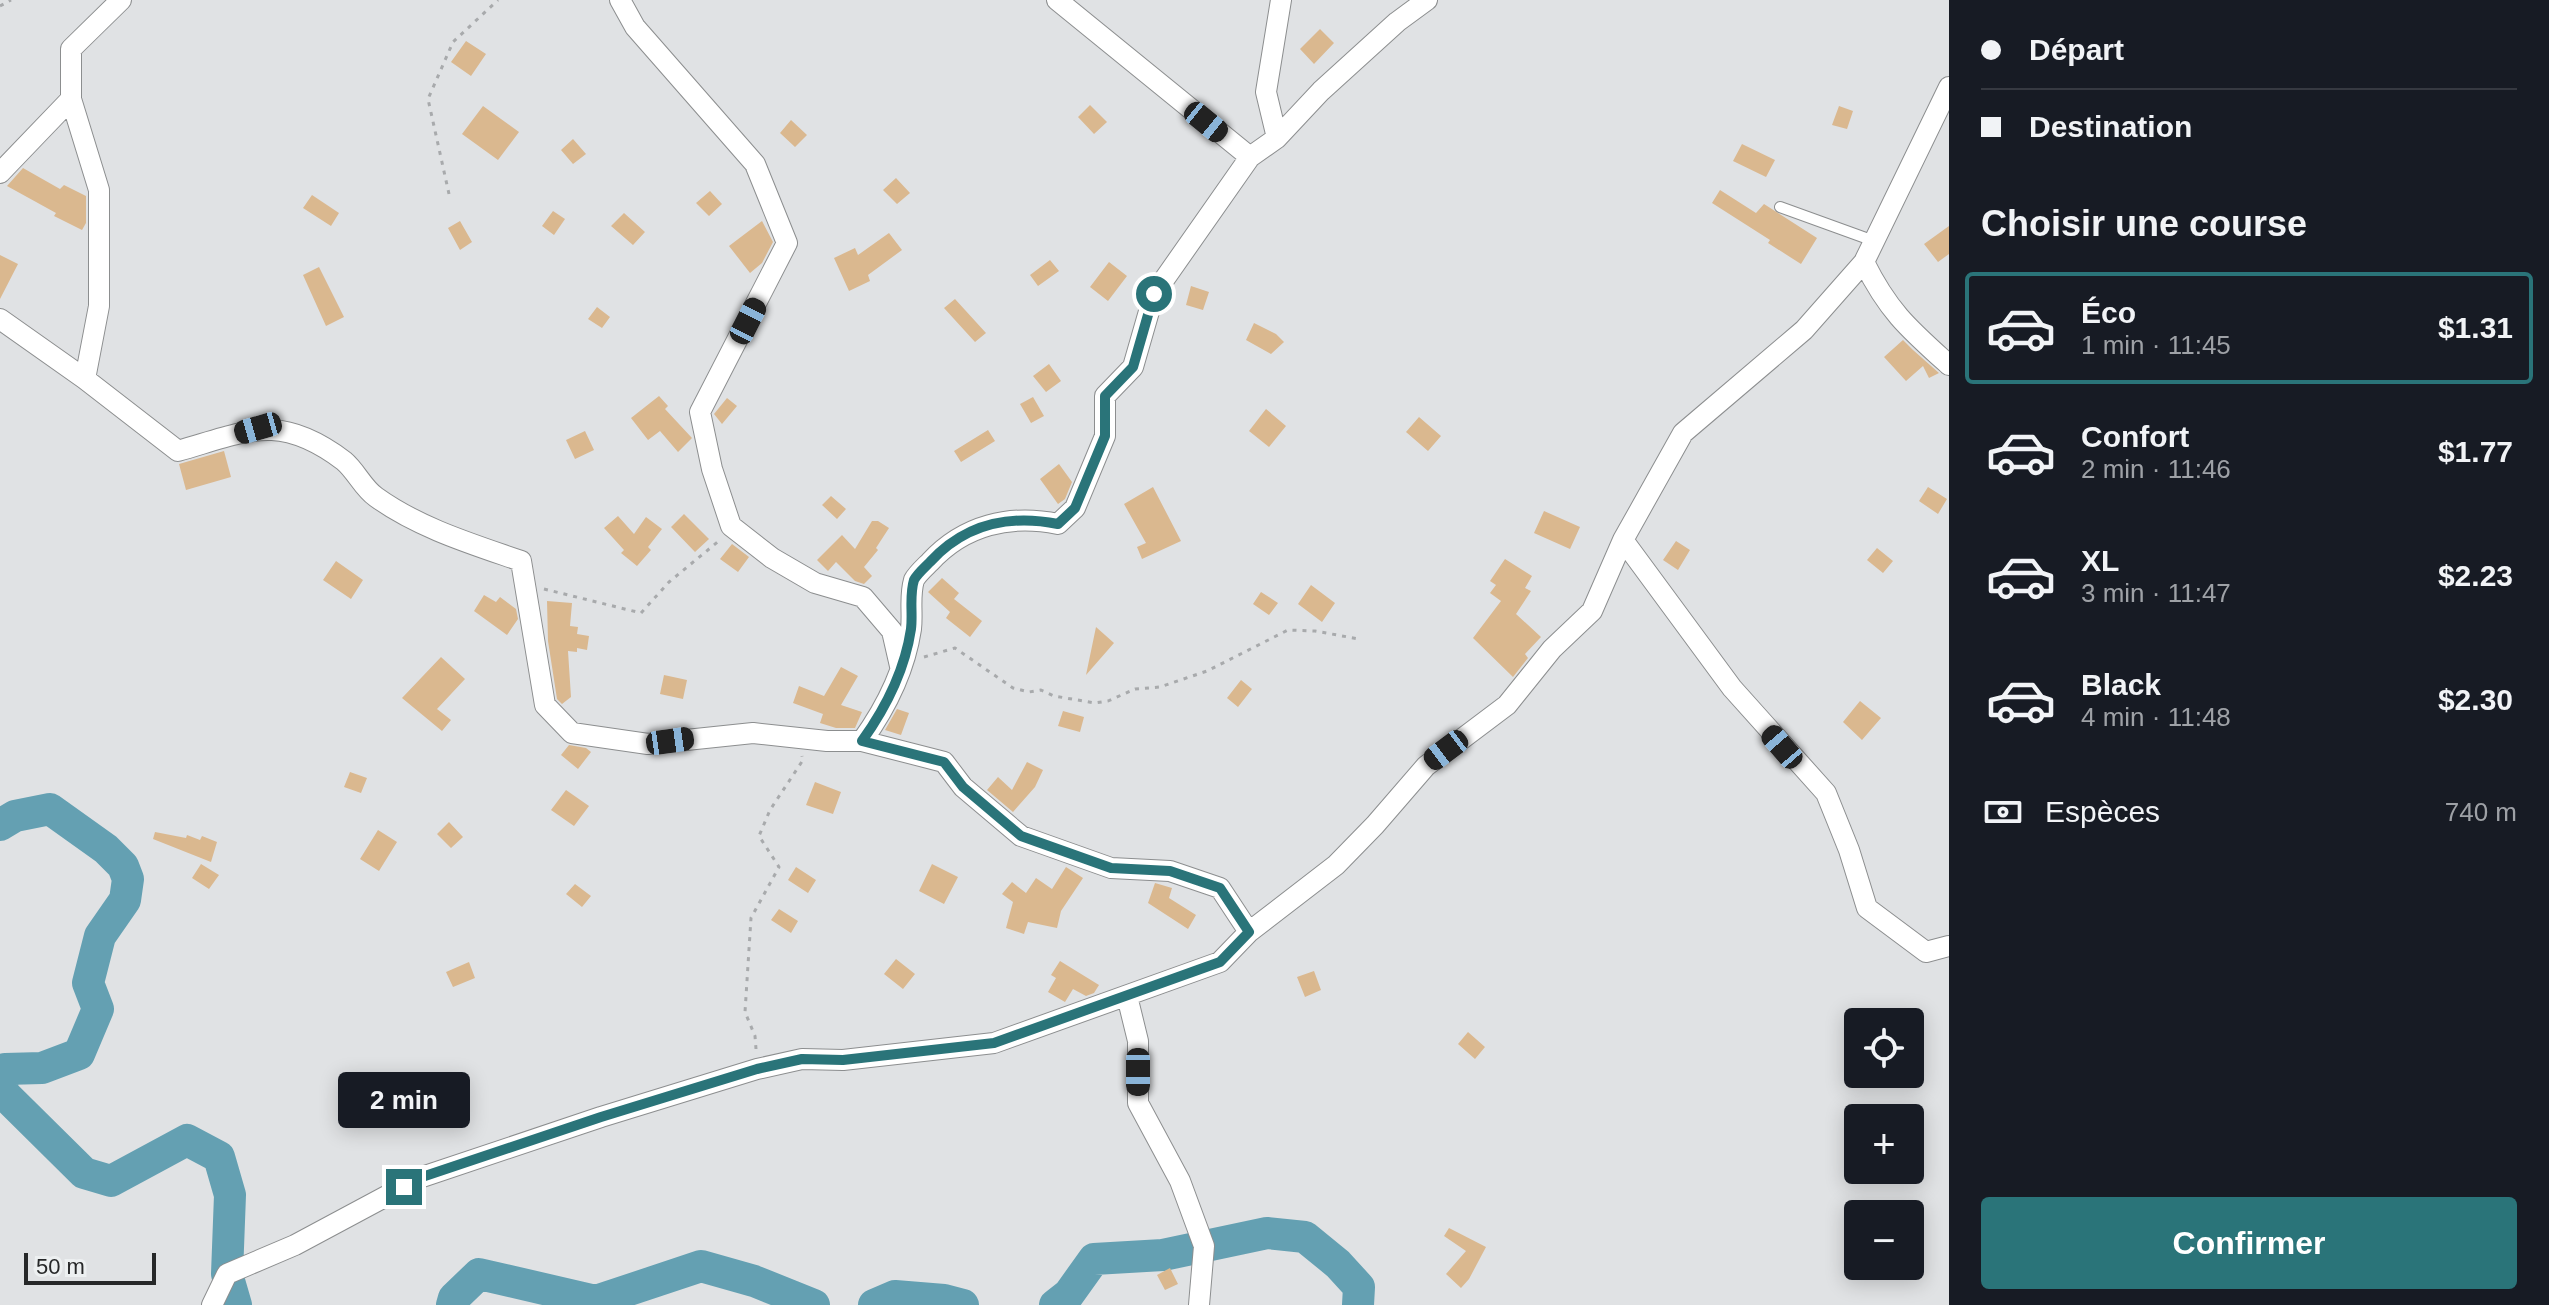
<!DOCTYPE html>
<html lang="fr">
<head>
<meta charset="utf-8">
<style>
	:root { --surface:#171b24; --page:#242831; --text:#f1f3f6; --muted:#9ea1a6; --line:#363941; --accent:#2a7479 }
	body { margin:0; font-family:Helvetica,sans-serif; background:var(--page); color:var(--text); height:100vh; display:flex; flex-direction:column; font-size:30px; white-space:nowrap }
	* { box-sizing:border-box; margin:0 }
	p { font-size:26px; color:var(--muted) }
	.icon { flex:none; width:44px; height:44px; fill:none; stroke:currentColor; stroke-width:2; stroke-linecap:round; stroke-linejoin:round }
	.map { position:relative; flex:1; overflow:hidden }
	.details { display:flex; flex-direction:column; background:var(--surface); width:600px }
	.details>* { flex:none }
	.banner { display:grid; align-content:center; height:176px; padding:0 32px; background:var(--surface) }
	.tools { position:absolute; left:1844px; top:1008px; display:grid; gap:16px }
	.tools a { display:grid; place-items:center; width:80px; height:80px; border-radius:8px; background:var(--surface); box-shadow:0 4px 20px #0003; font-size:40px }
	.scale { position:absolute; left:24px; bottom:20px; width:132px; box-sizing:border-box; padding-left:8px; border:4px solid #272829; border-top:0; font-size:22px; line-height:28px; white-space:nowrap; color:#272829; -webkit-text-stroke:6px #edf0f1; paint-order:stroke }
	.end { position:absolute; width:36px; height:36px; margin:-18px; border:10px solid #2a7479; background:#fff; box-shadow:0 0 0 4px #fff }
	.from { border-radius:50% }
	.bubble { position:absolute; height:56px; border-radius:8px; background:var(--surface); box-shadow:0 4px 20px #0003; font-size:26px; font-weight:700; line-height:56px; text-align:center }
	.car { position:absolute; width:24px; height:48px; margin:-24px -12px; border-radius:10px; box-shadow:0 0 6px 2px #0007; background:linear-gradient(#222 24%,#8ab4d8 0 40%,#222 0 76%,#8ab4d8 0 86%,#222 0) }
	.banner b { display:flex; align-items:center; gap:28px; height:76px; font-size:30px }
	.banner b+b { border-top:2px solid var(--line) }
	.banner i { width:20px; height:20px; background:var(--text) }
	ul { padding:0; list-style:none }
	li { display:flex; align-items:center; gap:24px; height:112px; margin:0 16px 12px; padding:0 16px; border:4px solid transparent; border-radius:8px }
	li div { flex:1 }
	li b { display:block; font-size:30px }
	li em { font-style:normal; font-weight:700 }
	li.on { border-color:var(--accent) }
	li>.icon { width:72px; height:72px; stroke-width:1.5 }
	h2 { padding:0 32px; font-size:36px; line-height:96px }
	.pay { display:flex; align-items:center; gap:20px; height:88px; padding:0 32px; font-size:30px }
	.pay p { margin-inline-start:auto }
	.button { display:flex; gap:16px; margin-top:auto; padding:16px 32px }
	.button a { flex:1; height:92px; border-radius:8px; background:var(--accent); color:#fff; font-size:32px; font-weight:700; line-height:92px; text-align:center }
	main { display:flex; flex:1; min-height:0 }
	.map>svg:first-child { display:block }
</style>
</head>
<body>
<main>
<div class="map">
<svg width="1949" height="1305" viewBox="0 0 1949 1305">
	<rect width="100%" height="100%" fill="#e0e2e4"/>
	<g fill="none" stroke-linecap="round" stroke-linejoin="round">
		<path stroke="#64a0b2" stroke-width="32" d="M 0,825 L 15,816 L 50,809 L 106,849 L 123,866 L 128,879 L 125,900 L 100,936 L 88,983 L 98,1009 L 79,1054 L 42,1068 L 5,1069 L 1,1091 L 84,1173 L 111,1181 L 187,1140 L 219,1157 L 230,1195 L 227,1274 L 236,1305
			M 452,1305 L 454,1298 L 479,1274 L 596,1301 L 701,1266 L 754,1281 L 814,1305
			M 874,1305 L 895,1296 L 944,1300 L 963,1305
			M 1055,1305 L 1069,1294 L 1094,1259 L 1163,1255 L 1267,1233 L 1305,1237 L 1338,1264 L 1359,1287 L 1358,1305"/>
	</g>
	<path fill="#dab88f" d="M 1320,29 L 1334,43 L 1314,64 L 1300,49 Z
		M 466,41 L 486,54 L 471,76 L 451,62 Z
		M 1090,105 L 1107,122 L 1094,134 L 1078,117 Z
		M 483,106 L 519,132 L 498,160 L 462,134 Z
		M 1839,106 L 1853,111 L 1847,129 L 1832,125 Z
		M 791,120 L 807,135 L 795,147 L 780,133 Z
		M 573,139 L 586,154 L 573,164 L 561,150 Z
		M 1742,144 L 1775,160 L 1766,177 L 1733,161 Z
		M 23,168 L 60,189 L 64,185 L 86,196 L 86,223 L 82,230 L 54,216 L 56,213 L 7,186 Z
		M 896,178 L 910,193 L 897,204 L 883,190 Z
		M 1720,190 L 1756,213 L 1764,204 L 1817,238 L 1801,264 L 1768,243 L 1770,240 L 1712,203 Z
		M 710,191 L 722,204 L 709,216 L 696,203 Z
		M 312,195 L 339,213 L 331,226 L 303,208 Z
		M 553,211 L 565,219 L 554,235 L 542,226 Z
		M 624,213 L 645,232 L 633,245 L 611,226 Z
		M 460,221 L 472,242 L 460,250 L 448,228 Z
		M 762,221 L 773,242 L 762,263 L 750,273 L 729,246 Z
		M 1949,226 L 1949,254 L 1938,262 L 1924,244 Z
		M 889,233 L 902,250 L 868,275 L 870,281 L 849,291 L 834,258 L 855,248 L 858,255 Z
		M 0,255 L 18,264 L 0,299 Z
		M 1050,260 L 1059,271 L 1038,286 L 1030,275 Z
		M 1109,262 L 1127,276 L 1108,301 L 1090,287 Z
		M 319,267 L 344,317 L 326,326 L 303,275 Z
		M 1191,286 L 1209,292 L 1203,310 L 1186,305 Z
		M 955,299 L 986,333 L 975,342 L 944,308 Z
		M 597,307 L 610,317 L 602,328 L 588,319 Z
		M 1254,323 L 1276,334 L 1284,342 L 1271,354 L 1246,340 Z
		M 1903,340 L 1913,350 L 1939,373 L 1929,378 L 1923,366 L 1906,381 L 1884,357 Z
		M 1049,364 L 1061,381 L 1046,392 L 1033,376 Z
		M 659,396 L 668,406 L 665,409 L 692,438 L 678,452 L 660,431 L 648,440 L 631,418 Z
		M 1033,397 L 1044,416 L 1031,423 L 1020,404 Z
		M 727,398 L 737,406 L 722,424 L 714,414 Z
		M 1266,409 L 1286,426 L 1269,447 L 1249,431 Z
		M 1419,417 L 1441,436 L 1428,451 L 1406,432 Z
		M 988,430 L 995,441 L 961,462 L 954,451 Z
		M 585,431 L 594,450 L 575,459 L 566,440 Z
		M 224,451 L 231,477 L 186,490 L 179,464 Z
		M 1059,464 L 1072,482 L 1065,499 L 1058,504 L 1040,479 Z
		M 1153,487 L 1181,541 L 1142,559 L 1137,547 L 1146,543 L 1124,504 Z
		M 1928,487 L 1947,499 L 1938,514 L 1919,501 Z
		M 831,496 L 846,509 L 837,519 L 822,505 Z
		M 1544,511 L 1580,527 L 1570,549 L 1534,533 Z
		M 684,514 L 709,539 L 695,552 L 671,527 Z
		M 618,516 L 634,534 L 646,517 L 662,529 L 648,547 L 651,550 L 637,566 L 621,553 L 624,550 L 604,528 Z
		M 872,521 L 878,521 L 889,528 L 876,548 L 878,550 L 864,567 L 872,576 L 864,584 L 855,581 L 836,562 L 828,571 L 817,560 L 842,535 L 855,549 Z
		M 1676,541 L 1690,550 L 1678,570 L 1663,560 Z
		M 732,544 L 749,557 L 738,572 L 720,559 Z
		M 1877,548 L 1893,561 L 1883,573 L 1867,560 Z
		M 1505,559 L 1532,576 L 1525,588 L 1531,591 L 1516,614 L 1541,637 L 1525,654 L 1528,658 L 1513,677 L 1473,638 L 1501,601 L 1490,593 L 1496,585 L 1490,581 Z
		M 336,561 L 363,580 L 351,599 L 323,580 Z
		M 942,578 L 959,593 L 954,599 L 982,621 L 970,637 L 946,618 L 950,612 L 928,592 Z
		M 1311,585 L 1335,603 L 1322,622 L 1298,604 Z
		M 1261,592 L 1278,603 L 1269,615 L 1253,604 Z
		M 484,595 L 496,602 L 500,597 L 516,609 L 518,619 L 507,635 L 474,611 Z
		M 547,601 L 572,603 L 570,626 L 578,627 L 577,634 L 589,636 L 587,650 L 577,648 L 577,652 L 568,651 L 571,697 L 562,704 L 557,699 L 548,641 Z
		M 1096,627 L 1114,643 L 1086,675 Z
		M 441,657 L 465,679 L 437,709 L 451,720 L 442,731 L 402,698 Z
		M 841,667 L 858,676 L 841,705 L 862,712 L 855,728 L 836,728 L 820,723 L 823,714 L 793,703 L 799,686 L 824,696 Z
		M 664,675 L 687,680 L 683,699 L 660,694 Z
		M 1241,680 L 1252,689 L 1238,707 L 1227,698 Z
		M 1860,701 L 1881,718 L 1862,740 L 1843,722 Z
		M 897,709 L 909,713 L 901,735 L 885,730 Z
		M 1063,711 L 1084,717 L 1080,732 L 1058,726 Z
		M 569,745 L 586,748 L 591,752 L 578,769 L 561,755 Z
		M 1027,762 L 1043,770 L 1035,787 L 1013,812 L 987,790 L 998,777 L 1012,790 Z
		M 350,772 L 367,778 L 361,793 L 344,787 Z
		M 815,782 L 841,792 L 833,814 L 806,805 Z
		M 566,790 L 589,806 L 574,826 L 551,810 Z
		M 449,822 L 463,837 L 451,848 L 437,834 Z
		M 378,830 L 397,842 L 379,871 L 360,859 Z
		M 155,832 L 186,838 L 187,835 L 200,840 L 202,836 L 217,842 L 211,862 L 153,839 Z
		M 201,864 L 219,875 L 209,889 L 192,878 Z
		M 932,864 L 958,877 L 944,904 L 919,891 Z
		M 796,867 L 816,880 L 808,893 L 788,880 Z
		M 1066,867 L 1083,878 L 1061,911 L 1057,928 L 1028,922 L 1024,934 L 1006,928 L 1013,902 L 1002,894 L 1012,882 L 1026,893 L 1036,878 L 1052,889 Z
		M 1155,883 L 1172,888 L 1169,898 L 1196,915 L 1188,929 L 1148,903 Z
		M 575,884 L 591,896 L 582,907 L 566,894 Z
		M 779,909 L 798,921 L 791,933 L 771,920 Z
		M 896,959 L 915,974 L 903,989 L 884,974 Z
		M 1060,961 L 1099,985 L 1094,993 L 1086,996 L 1073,989 L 1065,1002 L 1048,992 L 1056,978 L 1051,975 Z
		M 469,962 L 475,978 L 453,987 L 446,972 Z
		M 1314,971 L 1321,990 L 1305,997 L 1297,977 Z
		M 1468,1032 L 1485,1047 L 1475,1059 L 1458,1044 Z
		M 1449,1228 L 1486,1247 L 1469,1279 L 1461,1288 L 1446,1274 L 1466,1251 L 1444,1236 Z
		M 1170,1268 L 1178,1284 L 1165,1290 L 1157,1275 Z"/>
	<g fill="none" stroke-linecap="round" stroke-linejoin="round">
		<defs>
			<path id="lane" d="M 1780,207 L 1874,241"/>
			<path id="street" d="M 620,0 L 635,27 L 755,164 L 787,243 L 700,412 L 712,469 L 731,526 L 772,558 L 815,583 L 863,597 L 892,631 L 900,666
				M 1057,0 L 1250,157
				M 1277,138 L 1266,92 L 1281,0
				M 0,173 L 71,99
				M 1864,262 C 1888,311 1909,329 1949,365
				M 0,319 L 85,379 L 178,451 C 248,431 279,412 344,461 C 356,471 363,488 376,497 C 419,528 472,544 521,561 L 545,705 L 572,733 L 648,744 L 753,733 L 827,741 L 862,741 L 944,762 L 963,787 L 1021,836 L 1111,868 L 1170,871 L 1220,888 L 1249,932
				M 85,379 L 99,306 L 99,190 L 71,99 L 71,49 L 121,0
				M 1623,540 L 1732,688 L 1826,793 L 1849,850 L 1867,908 L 1926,952 L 1949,946
				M 862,741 C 885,709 905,669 911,629 C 913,613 909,597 914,580 C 917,574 925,567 930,562 C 964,525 1010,514 1058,524 L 1075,508 L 1105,436 L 1105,396 L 1133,367 L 1154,294 L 1250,157 L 1277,138 L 1321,91 L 1397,22 L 1427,0
				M 1127,996 L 1138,1041 L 1138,1103 L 1180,1181 L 1204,1246 L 1199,1305
				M 212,1305 L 227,1274 L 295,1245 L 422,1177 L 601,1117 L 757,1069 L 802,1059 L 843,1060 L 994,1043 L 1220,962 L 1249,932 L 1336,865 L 1375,825 L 1426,766 L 1507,705 L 1552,649 L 1592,611 L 1623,540 L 1683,433 L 1804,330 L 1864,262 L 1949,87"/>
		</defs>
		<use href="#lane" stroke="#8c8e8f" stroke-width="12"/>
		<use href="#street" stroke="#8c8e8f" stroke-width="22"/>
		<path stroke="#a8aaac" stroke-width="3" stroke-dasharray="4 6" stroke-linecap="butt" d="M 0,6 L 11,0
			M 449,194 L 428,99 L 453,42 L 498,0
			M 544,589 L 641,613 L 669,582 L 720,540
			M 924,657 L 955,648 L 1013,688 L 1029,692 L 1041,690 L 1054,696 L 1095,703 L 1108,701 L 1135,689 L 1160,687 L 1207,671 L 1288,630 L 1315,631 L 1359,639
			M 756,1049 L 755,1036 L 745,1012 L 751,918 L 779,867 L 759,836 L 770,810 L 803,760 L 802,756"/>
		<use href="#lane" stroke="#fff" stroke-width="10"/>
		<use href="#street" stroke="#fff" stroke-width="20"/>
	</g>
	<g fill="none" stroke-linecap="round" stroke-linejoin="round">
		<path stroke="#2a7479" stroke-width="10" d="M 404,1187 L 422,1177 L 601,1117 L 757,1069 L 802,1059 L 843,1060 L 994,1043 L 1220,962 L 1249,932 L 1220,888 L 1170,871 L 1111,868 L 1021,836 L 963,787 L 944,762 L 862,741 C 885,709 905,669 911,629 C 913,613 909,596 914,580 C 917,574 925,567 930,562 C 965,524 1008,514 1058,524 L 1075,508 L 1105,436 L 1105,396 L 1133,367 L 1154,294"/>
	</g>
</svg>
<div class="tools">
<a><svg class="icon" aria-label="locate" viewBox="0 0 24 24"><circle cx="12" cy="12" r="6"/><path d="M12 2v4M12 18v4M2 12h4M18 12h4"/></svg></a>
<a>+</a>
<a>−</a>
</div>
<div class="scale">50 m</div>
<i class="end from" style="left:1154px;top:294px"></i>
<i class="end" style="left:404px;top:1187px"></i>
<div class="bubble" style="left:338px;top:1072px;width:132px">2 min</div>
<i class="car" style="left:1206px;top:122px;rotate:129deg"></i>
<i class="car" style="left:748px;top:321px;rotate:27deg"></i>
<i class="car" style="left:258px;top:428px;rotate:254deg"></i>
<i class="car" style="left:670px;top:741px;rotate:82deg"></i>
<i class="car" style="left:1782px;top:747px;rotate:319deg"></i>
<i class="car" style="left:1446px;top:750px;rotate:233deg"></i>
<i class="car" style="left:1138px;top:1072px;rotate:180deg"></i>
</div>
<section class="details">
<div class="banner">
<b><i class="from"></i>Départ</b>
<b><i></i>Destination</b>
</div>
<h2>Choisir une course</h2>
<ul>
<li class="on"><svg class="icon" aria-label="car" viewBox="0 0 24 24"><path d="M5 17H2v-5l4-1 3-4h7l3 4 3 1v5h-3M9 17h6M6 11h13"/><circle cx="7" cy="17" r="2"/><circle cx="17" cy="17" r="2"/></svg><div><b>Éco</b><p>1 min · 11:45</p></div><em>$1.31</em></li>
<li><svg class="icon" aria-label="car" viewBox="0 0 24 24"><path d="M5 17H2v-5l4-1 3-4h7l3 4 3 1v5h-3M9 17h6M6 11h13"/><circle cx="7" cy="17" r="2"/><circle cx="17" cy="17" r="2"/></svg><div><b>Confort</b><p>2 min · 11:46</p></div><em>$1.77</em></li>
<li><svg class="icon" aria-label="car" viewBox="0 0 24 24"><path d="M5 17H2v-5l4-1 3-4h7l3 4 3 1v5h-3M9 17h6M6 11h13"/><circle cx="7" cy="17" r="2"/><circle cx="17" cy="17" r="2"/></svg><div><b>XL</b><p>3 min · 11:47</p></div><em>$2.23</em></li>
<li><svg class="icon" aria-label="car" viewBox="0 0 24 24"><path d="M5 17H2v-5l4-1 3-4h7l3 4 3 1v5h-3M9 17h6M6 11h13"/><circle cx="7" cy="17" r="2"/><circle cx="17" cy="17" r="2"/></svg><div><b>Black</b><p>4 min · 11:48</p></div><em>$2.30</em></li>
</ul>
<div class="pay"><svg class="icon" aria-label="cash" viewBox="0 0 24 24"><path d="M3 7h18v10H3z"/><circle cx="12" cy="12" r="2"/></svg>Espèces<p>740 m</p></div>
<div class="button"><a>Confirmer</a></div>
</section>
</main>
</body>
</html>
